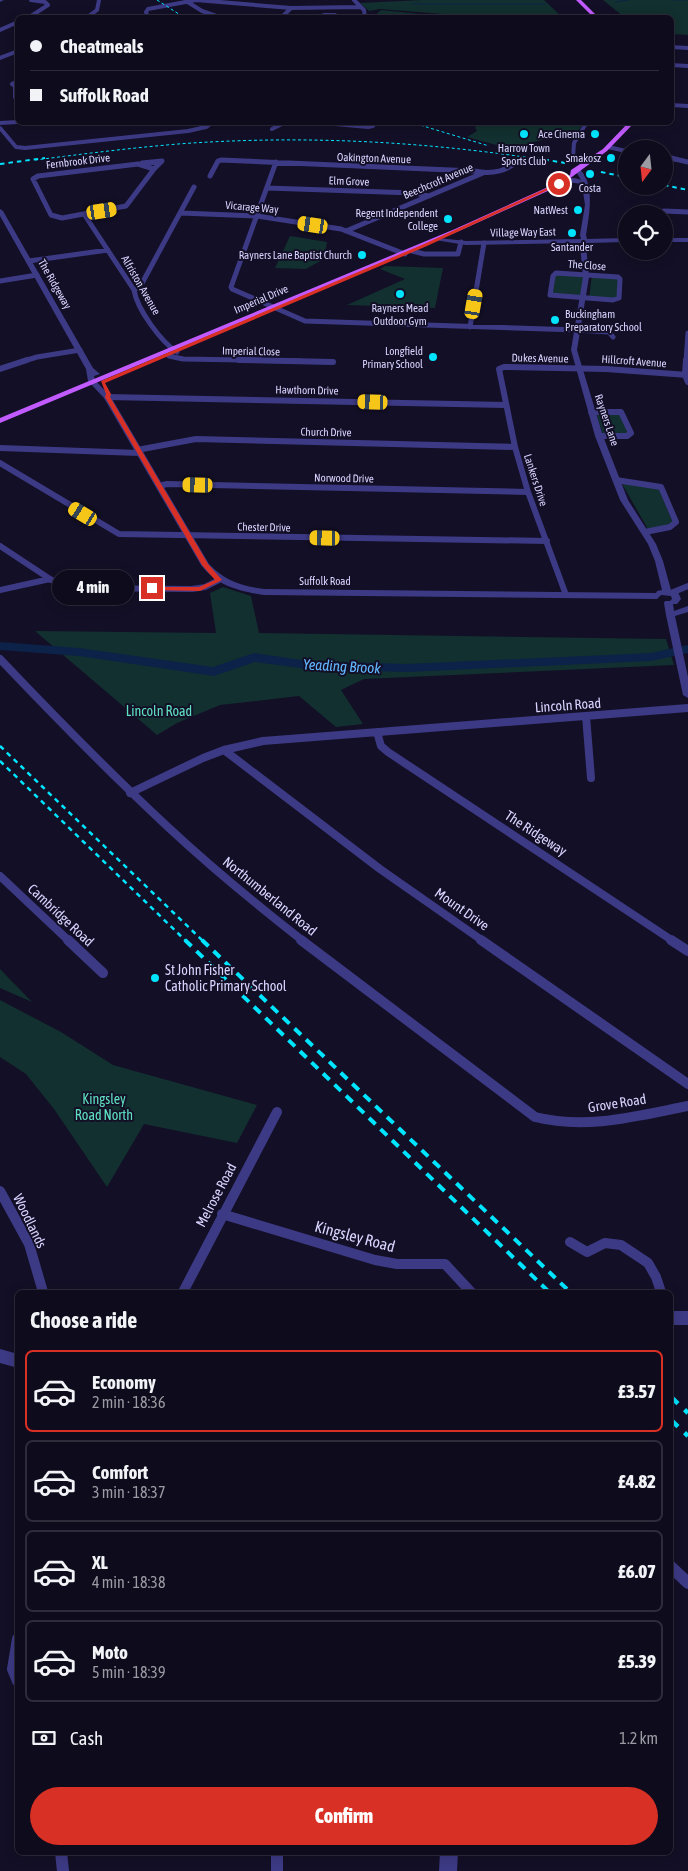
<!DOCTYPE html>
<html lang="en">
<head>
<meta charset="utf-8">
<style>
	:root { --surface:#0e0b1c; --page:#171425; --text:#f1f3f6; --muted:#9b9ba3; --line:#2e2b3b; --accent:#d93025 }
	body { margin:0; font-family:"Asap Condensed",sans-serif; background:var(--page); color:var(--text); height:100vh; display:flex; flex-direction:column; font-size:19px; white-space:nowrap }
	* { box-sizing:border-box; margin:0 }
	p { font-size:16px; color:var(--muted) }
	.icon { flex:none; width:28px; height:28px; fill:none; stroke:currentColor; stroke-width:2; stroke-linecap:round; stroke-linejoin:round }
	.map { position:relative; flex:1; overflow:hidden }
	.details { position:absolute; left:15px; top:1290px; width:658px; height:565px; display:flex; flex-direction:column; background:var(--surface); border-radius:8px; box-shadow:0 2px 12px #0003,0 0 0 1px var(--line) }
	.details>* { flex:none }
	.hud { position:absolute; left:15px; top:15px; width:659px; height:110px; border-radius:8px; box-shadow:0 2px 12px #0003,0 0 0 1px var(--line); display:grid; align-content:center; height:110px; padding:0 15px; background:var(--surface) }
	.needle { width:32px; rotate:195deg }
	.tools { position:absolute; left:618px; top:140px; display:grid; gap:10px }
	.tools a { display:grid; place-items:center; width:55px; height:55px; border-radius:50%; background:var(--surface); box-shadow:0 2px 12px #0003,0 0 0 1px var(--line); font-size:25px }
	.end { position:absolute; width:22px; height:22px; margin:-11px; border:6px solid #d93025; background:#fff; box-shadow:0 0 0 2px #fff }
	.from { border-radius:50% }
	.bubble { position:absolute; height:35px; border-radius:18px; background:var(--surface); box-shadow:0 2px 12px #0003,0 0 0 1px var(--line); font-size:16px; font-weight:800; line-height:35px; text-align:center }
	.car { position:absolute; width:15px; height:30px; margin:-15px -8px; border-radius:6px; box-shadow:0 0 4px 1px #0007; background:linear-gradient(#f5c518 24%,#345 0 40%,#f5c518 0 76%,#345 0 86%,#f5c518 0) }
	.hud b { display:flex; align-items:center; gap:18px; height:48px; font-size:19px }
	.hud b+b { border-top:1px solid var(--line) }
	.hud i { width:12px; height:12px; background:var(--text) }
	ul { padding:0; list-style:none }
	li { display:flex; align-items:center; gap:15px; height:82px; margin:0 10px 8px; padding:0 5px; border:2px solid var(--line); border-radius:8px }
	li div { flex:1 }
	li b { display:block; font-size:19px }
	li em { font-style:normal; font-weight:800 }
	li.current { border-color:var(--accent) }
	li>.icon { width:45px; height:45px; stroke-width:1.5 }
	h2 { padding:0 15px; font-size:22px; line-height:60px }
	.pay { display:flex; align-items:center; gap:12px; height:55px; padding:0 15px; font-size:19px }
	.pay p { margin-inline-start:auto }
	.action { display:flex; gap:10px; margin-top:auto; padding:10px 15px }
	.action a { flex:1; height:58px; border-radius:30px; background:var(--accent); color:#fff; font-size:20px; font-weight:800; line-height:58px; text-align:center }
	.map>svg:first-child { display:block }
</style>
</head>
<body>
<div class="map">
<svg width="688" height="1871" viewBox="0 0 688 1871">
	<rect width="100%" height="100%" fill="#130f26"/>
	<path fill="#12302f" d="M 421,0 L 544,0 L 562,17 L 480,17 L 380,9 L 369,11 L 360,3 Z
		M 603,0 L 688,0 L 688,35 L 671,34 L 671,18 L 624,17 Z
		M 381,10 L 440,16 L 438,18 L 373,17 Z
		M 478,123 L 478,122 L 584,123 L 572,139 C 551,137 533,140 515,150 L 467,137 L 477,131 L 475,127 Z
		M 290,236 L 327,242 L 324,259 L 306,269 L 275,268 Z
		M 385,266 L 443,268 L 435,308 L 347,305 L 405,279 L 380,269 Z
		M 554,274 L 584,274 L 581,298 L 552,296 Z
		M 592,275 L 618,277 L 619,298 L 589,298 Z
		M 596,413 L 620,413 L 628,434 L 603,434 Z
		M 621,482 L 658,487 L 673,523 L 649,531 Z
		M 223,587 L 251,596 L 259,633 L 666,639 L 674,665 L 364,679 L 341,690 L 363,724 L 336,727 L 299,696 L 220,705 L 177,723 L 157,735 L 35,631 L 216,633 L 210,593 Z
		M 0,969 L 32,1002 L 0,988 Z
		M 0,1000 L 61,1032 L 113,1065 L 257,1105 L 237,1143 L 144,1124 L 107,1187 L 54,1109 L 26,1074 L 0,1057 Z"/>
	<g fill="none" stroke-linecap="round" stroke-linejoin="round">
		<path stroke="#0c2248" stroke-width="1" d="M 673,0 L 686,0
			M 616,2 L 628,0
			M 413,4 L 545,4"/>
		<path fill="#0c2248" fill-rule="evenodd" d="M 0,642 L 79,648 L 213,667 L 254,653 L 308,661 L 407,664 L 651,653 L 688,645 L 688,653 L 651,661 L 407,672 L 308,669 L 255,662 L 214,676 L 79,656 L 0,650 Z"/>
		<path stroke="#3d3a85" stroke-width="4" d="M 354,0 L 364,10 L 365,18
			M 186,1 L 202,11 L 222,18
			M 28,18 L 48,5 L 45,2 L 31,0
			M 86,18 L 97,10 L 99,0
			M 148,18 L 146,12 L 148,9 L 196,0 L 291,8 L 361,7
			M 281,18 L 291,8
			M 317,18 L 324,15 L 335,15 L 332,18
			M 0,30 L 18,22
			M 671,47 L 688,48
			M 0,58 L 18,51
			M 671,65 L 688,66
			M 18,81 L 12,84 L 15,86 L 15,97 L 18,104
			M 671,105 L 688,106
			M 313,122 L 368,127 L 373,126 L 374,122
			M 0,123 L 18,122
			M 0,128 L 16,147 L 25,148 L 188,131 L 206,127 L 213,122
			M 272,129 L 286,122
			M 608,147 L 626,151
			M 664,157 L 677,160
			M 580,160 L 573,157 L 574,143 L 587,122"/>
		<path stroke="#3d3a85" stroke-width="5" d="M 577,158 L 586,162
			M 671,158 L 688,162
			M 276,162 L 231,287 L 232,289 L 305,321 L 577,330 L 609,332 L 613,337
			M 142,163 L 162,161 L 154,169
			M 138,164 L 154,169 L 126,206 L 62,218 L 51,215 L 33,179 L 38,176 Z
			M 210,176 L 218,161 L 221,160 L 474,171 C 489,174 502,173 514,164
			M 267,188 L 414,193 L 429,196
			M 664,211 L 688,212
			M 181,213 L 257,216 L 341,229 L 405,254
			M 84,214 L 134,290 C 137,309 161,342 177,352
			M 346,231 L 483,173
			M 412,251 L 424,254 L 458,254 L 461,242
			M 29,261 L 108,250
			M 556,273 L 618,277 L 620,279 L 619,298 L 613,300 L 550,295 L 553,276 Z
			M 0,281 L 37,275
			M 134,290 L 140,287 L 194,187
			M 470,327 L 484,243
			M 169,356 L 183,359 L 301,361
			M 24,361 L 37,357 L 80,350
			M 686,361 L 688,333"/>
		<path stroke="#3d3a85" stroke-width="6" d="M 239,360 L 333,362
			M 686,360 L 685,375 L 688,382
			M 0,369 L 27,360
			M 107,397 L 506,405
			M 591,412 L 621,412 L 631,433 L 627,436 L 599,436
			M 0,448 L 139,453
			M 137,450 L 196,439 L 515,447
			M 0,463 L 119,534 L 547,541
			M 616,480 L 661,487 L 676,522 L 670,527 L 645,532
			M 159,486 L 167,484 L 528,492
			M 0,546 L 50,579
			M 0,590 L 50,579 L 63,586 L 73,588 L 192,589 L 205,587 L 219,580
			M 671,593 L 688,586
			M 566,595 L 528,492 L 515,447 L 499,369 L 504,367 L 606,369 L 688,375"/>
		<path stroke="#3d3a85" stroke-width="8" d="M 0,659 C 55,717 111,774 169,828 C 212,868 257,905 303,941
			M 586,716 L 591,778
			M 377,732 L 381,746 L 388,752 L 673,941
			M 224,750 L 380,869 L 483,941
			M 130,793 L 203,758 L 224,750 L 263,741 L 688,708
			M 0,876 L 69,941"/>
		<path stroke="#3d3a85" stroke-width="10" d="M 68,940 L 103,973
			M 301,940 L 535,1117 C 587,1130 637,1116 688,1106
			M 481,940 L 688,1084
			M 671,940 L 688,951
			M 0,1191 L 29,1244 L 43,1292
			M 222,1214 L 375,1260 L 397,1264 L 445,1264 L 471,1292
			M 570,1242 L 587,1252 L 605,1243 L 621,1245 L 648,1263 L 656,1277 L 661,1292
			M 183,1292 L 277,1112"/>
		<path stroke="#3d3a85" stroke-width="12" d="M 670,1566 L 688,1583
			M 18,1639 L 13,1669 L 18,1681
			M 61,1852 L 63,1871
			M 277,1852 L 277,1871"/>
		<path fill="#3d3a85" fill-rule="evenodd" d="M 0,0 L 4,0 L 0,2 Z
			M 578,168 C 596,181 589,216 586,235 L 587,239 L 626,238 L 626,242 L 588,243 L 586,245 L 589,277 L 577,350 L 603,436 L 628,500 L 656,544 L 663,561 L 671,590 L 678,592 L 681,599 L 677,604 L 673,604 L 674,611 L 688,606 L 688,612 L 675,616 L 688,677 L 688,698 L 683,695 L 666,615 L 664,603 L 665,601 L 670,601 L 672,599 L 671,596 L 661,595 L 657,599 L 264,595 C 239,591 217,586 201,565 L 104,398 L 88,381 L 86,369 L 0,216 L 0,209 L 3,211 L 93,368 L 100,374 L 94,376 L 95,380 L 111,397 L 209,564 C 225,581 241,586 264,589 L 656,593 L 657,591 L 662,590 L 655,561 L 648,544 L 620,500 L 595,436 L 571,350 L 583,277 L 580,245 L 581,243 L 466,245 L 435,240 L 438,238 L 466,241 L 581,239 L 580,235 L 585,205 L 582,185 C 574,181 564,184 557,180 C 563,177 575,177 581,180 L 575,170 Z
			M 664,238 L 688,238 L 688,242 L 664,242 Z
			M 670,1311 L 688,1311 L 688,1325 L 670,1325 Z
			M 0,1349 L 18,1354 L 18,1368 L 0,1363 Z
			M 440,1852 L 458,1852 L 457,1871 L 439,1871 Z"/>
		<path fill="#c25bff" fill-rule="evenodd" d="M 576,0 L 581,0 L 599,18 L 594,18 Z
			M 629,122 L 635,122 L 607,151 L 561,185 L 459,231 L 0,423 L 0,418 L 455,229 L 557,183 L 570,175 L 571,170 L 603,149 Z"/>
		<path stroke="#00e5ff" stroke-width="1" stroke-dasharray="3 2.5" stroke-linecap="butt" d="M 157,0 L 185,18
			M 410,122 L 489,146
			M 35,160 C 83,154 130,148 178,144 C 300,135 423,141 544,160"/>
		<path stroke="#00e5ff" stroke-width="2" stroke-dasharray="4.5 4" stroke-linecap="butt" d="M 536,158 L 565,163
			M 0,164 L 45,158
			M 601,172 L 626,177
			M 664,185 L 688,190"/>
		<path stroke="#00e5ff" stroke-width="2.5" stroke-dasharray="5 4.5" stroke-linecap="butt" d="M 0,746 L 203,941
			M 0,761 L 186,941"/>
		<path stroke="#00e5ff" stroke-width="4" stroke-dasharray="9 7" stroke-linecap="butt" d="M 185,940 L 549,1292
			M 202,940 L 570,1292"/>
		<path stroke="#00e5ff" stroke-width="4.5" stroke-dasharray="11 9" stroke-linecap="butt" d="M 670,1396 L 688,1413
			M 670,1419 L 688,1436"/>
	</g>
	<path fill="#d93025" d="M 558,183 L 561,184 L 427,246 L 105,383 L 111,394 L 110,397 L 208,564 L 222,580 L 200,591 L 150,590 L 150,587 L 199,587 L 215,580 L 202,565 L 105,397 L 106,394 L 101,381 L 424,244 Z"/>
	<g fill="#00e5ff" stroke="#130f26" stroke-width="2">
		<circle cx="524" cy="134" r="5"/>
		<circle cx="595" cy="134" r="5"/>
		<circle cx="611" cy="158" r="5"/>
		<circle cx="590" cy="174" r="5"/>
		<circle cx="578" cy="210" r="5"/>
		<circle cx="448" cy="219" r="5"/>
		<circle cx="572" cy="233" r="5"/>
		<circle cx="362" cy="255" r="5"/>
		<circle cx="400" cy="294" r="5"/>
		<circle cx="555" cy="320" r="5"/>
		<circle cx="433" cy="357" r="5"/>
		<circle cx="155" cy="978" r="5"/>
	</g>
	<g text-anchor="middle" dominant-baseline="central" stroke-width="4" stroke-linejoin="round" paint-order="stroke">
		<g font-size="11" fill="#d9d4ff" stroke="#130f26" text-anchor="end">
			<text x="585" y="134">Ace Cinema</text>
			<text x="524" y="148" text-anchor="middle">Harrow Town<tspan x="524" dy="13">Sports Club</tspan></text>
			<text x="601" y="158">Smakosz</text>
			<text x="590" y="188" text-anchor="middle">Costa</text>
			<text x="568" y="210">NatWest</text>
			<text x="438" y="213">Regent Independent<tspan x="438" dy="13">College</tspan></text>
			<text x="572" y="247" text-anchor="middle">Santander</text>
			<text x="352" y="255">Rayners Lane Baptist Church</text>
			<text x="400" y="308" text-anchor="middle">Rayners Mead<tspan x="400" dy="13">Outdoor Gym</tspan></text>
			<text x="565" y="314" text-anchor="start">Buckingham<tspan x="565" dy="13">Preparatory School</tspan></text>
			<text x="423" y="351">Longfield<tspan x="423" dy="13">Primary School</tspan></text>
		</g>
		<g font-size="11" fill="#d9d4ff" stroke="#130f26">
			<text transform="translate(374 158) rotate(2)">Oakington Avenue</text>
			<text transform="translate(78 161) rotate(-7)">Fernbrook Drive</text>
			<text transform="translate(349 181) rotate(2)">Elm Grove</text>
			<text transform="translate(438 181) rotate(-23)">Beechcroft Avenue</text>
			<text transform="translate(252 207) rotate(5)">Vicarage Way</text>
			<text transform="translate(523 232) rotate(-1)">Village Way East</text>
			<text transform="translate(587 265) rotate(4)">The Close</text>
			<text transform="translate(55 284) rotate(60)">The Ridgeway</text>
			<text transform="translate(141 285) rotate(60)">Alfriston Avenue</text>
			<text transform="translate(261 299) rotate(-23)">Imperial Drive</text>
			<text transform="translate(251 351) rotate(1)">Imperial Close</text>
			<text transform="translate(540 358) rotate(1)">Dukes Avenue</text>
			<text transform="translate(634 361) rotate(4)">Hillcroft Avenue</text>
			<text transform="translate(307 390) rotate(1)">Hawthorn Drive</text>
			<text transform="translate(607 420) rotate(71)">Rayners Lane</text>
			<text transform="translate(326 432) rotate(1)">Church Drive</text>
			<text transform="translate(344 478) rotate(1)">Norwood Drive</text>
			<text transform="translate(536 480) rotate(72)">Lankers Drive</text>
			<text transform="translate(264 527) rotate(1)">Chester Drive</text>
			<text x="325" y="581">Suffolk Road</text>
		</g>
		<g font-size="14" fill="#d9d4ff" stroke="#130f26">
			<text transform="translate(568 705) rotate(-4)">Lincoln Road</text>
			<text transform="translate(536 833) rotate(33)">The Ridgeway</text>
			<text transform="translate(270 896) rotate(39)">Northumberland Road</text>
			<text transform="translate(462 909) rotate(35)">Mount Drive</text>
			<text transform="translate(61 915) rotate(43)">Cambridge Road</text>
			<text transform="translate(617 1103) rotate(-9)">Grove Road</text>
			<text transform="translate(216 1195) rotate(-62)">Melrose Road</text>
			<text transform="translate(30 1221) rotate(64)">Woodlands</text>
		</g>
		<g font-size="14" fill="#5fe0c0" stroke="#130f26">
			<text x="159" y="711">Lincoln Road</text>
			<text x="104" y="1099">Kingsley<tspan x="104" dy="16">Road North</tspan></text>
		</g>
		<g font-size="14" fill="#d9d4ff" stroke="#130f26" text-anchor="start">
			<text x="165" y="970">St John Fisher<tspan x="165" dy="16">Catholic Primary School</tspan></text>
		</g>
		<g font-size="15" font-style="italic" fill="#62b6ff" stroke="#130f26">
			<text transform="translate(342 666) rotate(3)">Yeading Brook</text>
		</g>
		<g font-size="16" fill="#d9d4ff" stroke="#130f26">
			<text transform="translate(355 1236) rotate(15)">Kingsley Road</text>
		</g>
	</g>
</svg>
<div class="tools">
<a><svg class="needle" viewBox="-14 -14 28 28"><path d="M0-13l5 13h-10z" fill="#e53935"/><path d="M0 13l5-13h-10z" fill="#9b9ba3"/></svg></a>
<a><svg class="icon" aria-label="locate" viewBox="0 0 24 24"><circle cx="12" cy="12" r="6"/><path d="M12 2v4M12 18v4M2 12h4M18 12h4"/></svg></a>
</div>
<i class="end from" style="left:559px;top:184px"></i>
<i class="end" style="left:152px;top:588px"></i>
<div class="bubble" style="left:52px;top:570px;width:82px">4 min</div>
<i class="car" style="left:102px;top:211px;rotate:81deg"></i>
<i class="car" style="left:313px;top:225px;rotate:279deg"></i>
<i class="car" style="left:474px;top:304px;rotate:10deg"></i>
<i class="car" style="left:373px;top:402px;rotate:272deg"></i>
<i class="car" style="left:198px;top:485px;rotate:271deg"></i>
<i class="car" style="left:83px;top:514px;rotate:301deg"></i>
<i class="car" style="left:325px;top:538px;rotate:271deg"></i>
<div class="hud">
<b><i class="from"></i>Cheatmeals</b>
<b><i></i>Suffolk Road</b>
</div>
<section class="details">
<h2>Choose a ride</h2>
<ul>
<li class="current"><svg class="icon" aria-label="car" viewBox="0 0 24 24"><path d="M5 17H2v-5l4-1 3-4h7l3 4 3 1v5h-3M9 17h6M6 11h13"/><circle cx="7" cy="17" r="2"/><circle cx="17" cy="17" r="2"/></svg><div><b>Economy</b><p>2 min · 18:36</p></div><em>£3.57</em></li>
<li><svg class="icon" aria-label="car" viewBox="0 0 24 24"><path d="M5 17H2v-5l4-1 3-4h7l3 4 3 1v5h-3M9 17h6M6 11h13"/><circle cx="7" cy="17" r="2"/><circle cx="17" cy="17" r="2"/></svg><div><b>Comfort</b><p>3 min · 18:37</p></div><em>£4.82</em></li>
<li><svg class="icon" aria-label="car" viewBox="0 0 24 24"><path d="M5 17H2v-5l4-1 3-4h7l3 4 3 1v5h-3M9 17h6M6 11h13"/><circle cx="7" cy="17" r="2"/><circle cx="17" cy="17" r="2"/></svg><div><b>XL</b><p>4 min · 18:38</p></div><em>£6.07</em></li>
<li><svg class="icon" aria-label="car" viewBox="0 0 24 24"><path d="M5 17H2v-5l4-1 3-4h7l3 4 3 1v5h-3M9 17h6M6 11h13"/><circle cx="7" cy="17" r="2"/><circle cx="17" cy="17" r="2"/></svg><div><b>Moto</b><p>5 min · 18:39</p></div><em>£5.39</em></li>
</ul>
<div class="pay"><svg class="icon" aria-label="cash" viewBox="0 0 24 24"><path d="M3 7h18v10H3z"/><circle cx="12" cy="12" r="2"/></svg>Cash<p>1.2 km</p></div>
<div class="action"><a>Confirm</a></div>
</section>
</div>
</body>
</html>
